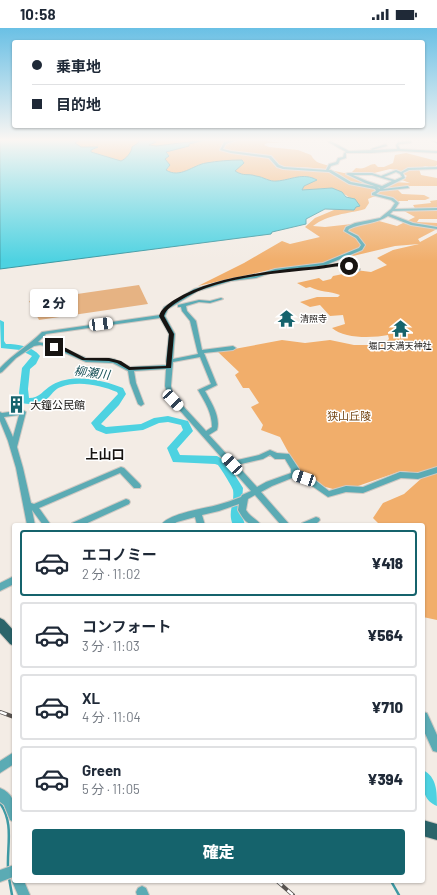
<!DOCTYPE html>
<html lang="ja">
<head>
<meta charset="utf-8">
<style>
	:root { --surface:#fff; --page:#f2f2f3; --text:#1f2937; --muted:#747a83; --line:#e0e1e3; --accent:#15636c }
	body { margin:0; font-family:Barlow,"Noto Sans JP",sans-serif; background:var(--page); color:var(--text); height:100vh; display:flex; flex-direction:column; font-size:15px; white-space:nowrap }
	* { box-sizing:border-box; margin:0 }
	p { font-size:13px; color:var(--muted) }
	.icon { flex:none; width:22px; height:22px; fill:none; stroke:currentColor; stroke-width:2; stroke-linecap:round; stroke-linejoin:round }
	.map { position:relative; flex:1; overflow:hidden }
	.panel { position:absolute; left:12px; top:495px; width:413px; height:360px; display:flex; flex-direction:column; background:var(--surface); border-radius:4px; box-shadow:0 1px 3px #0004 }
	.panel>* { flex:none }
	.top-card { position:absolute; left:12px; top:12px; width:413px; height:88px; border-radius:4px; box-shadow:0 1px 3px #0004; display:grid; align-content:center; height:88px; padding:0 20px; background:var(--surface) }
	.end { position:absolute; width:18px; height:18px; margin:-9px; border:5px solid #171412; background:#fff; box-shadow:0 0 0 2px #fff }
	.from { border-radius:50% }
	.bubble { position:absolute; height:28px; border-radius:4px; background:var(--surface); box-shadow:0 1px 3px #0004; font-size:13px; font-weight:800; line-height:28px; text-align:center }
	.car { position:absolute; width:12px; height:24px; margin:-12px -6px; border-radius:5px; box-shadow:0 0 3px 1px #0007; background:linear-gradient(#fff 24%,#345 0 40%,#fff 0 76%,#345 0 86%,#fff 0) }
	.top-card b { display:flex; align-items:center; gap:14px; height:38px; font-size:15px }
	.top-card b+b { border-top:1px solid var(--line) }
	.top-card i { width:10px; height:10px; background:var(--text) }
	ul { padding:7px 0 0; list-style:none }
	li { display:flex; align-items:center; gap:12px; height:66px; margin:0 8px 6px; padding:0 12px; border:2px solid var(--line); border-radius:4px }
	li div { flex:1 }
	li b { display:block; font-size:15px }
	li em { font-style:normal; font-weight:800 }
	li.active { border-color:var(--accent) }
	li>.icon { width:36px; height:36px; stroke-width:1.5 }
	.cta { display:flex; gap:8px; margin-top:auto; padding:8px 20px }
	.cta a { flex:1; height:46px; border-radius:4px; background:var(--accent); color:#fff; font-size:16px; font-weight:800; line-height:46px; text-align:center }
	.status { display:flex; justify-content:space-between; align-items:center; height:28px; padding:0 20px; background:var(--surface); direction:ltr }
	.status svg { height:11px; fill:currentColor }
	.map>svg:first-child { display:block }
</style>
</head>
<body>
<div class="status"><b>10:58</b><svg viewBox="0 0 49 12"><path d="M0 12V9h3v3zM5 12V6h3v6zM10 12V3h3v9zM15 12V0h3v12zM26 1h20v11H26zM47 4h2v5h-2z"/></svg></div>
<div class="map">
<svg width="437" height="867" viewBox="0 0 437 867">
	<rect width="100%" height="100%" fill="#f3ece5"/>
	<path fill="#e6b383" d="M 139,257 L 148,276 L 39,292 L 29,273 Z"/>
	<path fill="#f1ae6b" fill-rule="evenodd" d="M 79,112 L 139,112 L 138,115 L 132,119 C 132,124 126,131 121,133 L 91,124 L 90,123 L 98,119 L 81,119 L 75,115 Z
		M 155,112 L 202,112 C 188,114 162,121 148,117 L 155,114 L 154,113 Z
		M 204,112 L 265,112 L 266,113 L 283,115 L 267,115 L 264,117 L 269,119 L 298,122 L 311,127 C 316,136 321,135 329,138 L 327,141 L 300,139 L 301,142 L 330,142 L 344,145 L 352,144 L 356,140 C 367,142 367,136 375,136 L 378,139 L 384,139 L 393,135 L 395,127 L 406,125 L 437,133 L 437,137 L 433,140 L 425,138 L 419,141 L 421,147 L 437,150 L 437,158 L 404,158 L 396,160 L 402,166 L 424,167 L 430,170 L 425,172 L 408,172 L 408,173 L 399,173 L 398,174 C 388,171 378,165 368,171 L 369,175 L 365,181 C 348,186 328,186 313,198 L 325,199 L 379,193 L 397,198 L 415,189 L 404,183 L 416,182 L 413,177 L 431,175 L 430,173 L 437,172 L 437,191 L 419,191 L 417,194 L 437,195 L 437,201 L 418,211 L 420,214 L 437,205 L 437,592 L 423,589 L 423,497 L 377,497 L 378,495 L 373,490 L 383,475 L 404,466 L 423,449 L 417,445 L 401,443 L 358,458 L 333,461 L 322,458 L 298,442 L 280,409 L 261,402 L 263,397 L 251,379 L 259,375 L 249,360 L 243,360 L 235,347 L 239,344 L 218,324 L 282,312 L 305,315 L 330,312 L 354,317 L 368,317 L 385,315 L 389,311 L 388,307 C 373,310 344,311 332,300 L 345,296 L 343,287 L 330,288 L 320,277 L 310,279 L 300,274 L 317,269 L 338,269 L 340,267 C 330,263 319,264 310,259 L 306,260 L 297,255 L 319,250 L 323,253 L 331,251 L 333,248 L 343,246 L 348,241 L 371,244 L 387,237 L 377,230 L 393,222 L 419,216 L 395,218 L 315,237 L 278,240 L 198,258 L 244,235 L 282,213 L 290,216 L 320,209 L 305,199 L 315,190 L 334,182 L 354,181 L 356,179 L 360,178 C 352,170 336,159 324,160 C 317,161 309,163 302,162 L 304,158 L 316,152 C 303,144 291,152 277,153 C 269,154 264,149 256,148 C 253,147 250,148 247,148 C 243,148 238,145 235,143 L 244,133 L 240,132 C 228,133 214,133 202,136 C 191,140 178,150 166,142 L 169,139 L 164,131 L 169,127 L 166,124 L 188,118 L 189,116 ZM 390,141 L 397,142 L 407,148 L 402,152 L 410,155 L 394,154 L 389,157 L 380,158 L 362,154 L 349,147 L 353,146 L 366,147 Z"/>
	<path fill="#4dd2e1" stroke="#3d99a3" d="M 0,112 L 79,112 L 75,115 L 81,119 L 98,119 L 91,122 L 91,124 L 121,133 C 126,131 132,124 132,119 L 138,115 L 139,112 L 155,112 L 154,113 L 156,114 L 149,117 L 156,118 L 205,112 L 189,116 L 189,118 L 166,124 L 169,128 L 165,131 L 170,137 L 166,142 C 180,151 193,137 206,135 C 217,133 230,132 242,132 L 244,135 L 235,143 C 245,149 247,145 256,148 C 264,149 269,154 277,153 C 291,152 303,144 317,152 L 304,158 L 302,162 L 332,160 L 342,164 L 346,169 L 355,171 L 360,178 L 356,179 L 354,182 L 325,181 L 306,191 L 306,196 L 272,204 L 271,206 L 0,241 Z"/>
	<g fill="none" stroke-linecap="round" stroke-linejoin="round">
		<path stroke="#3d99a3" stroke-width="1" d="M 430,112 L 437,115"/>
		<path stroke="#3d99a3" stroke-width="2.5" d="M 0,775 C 14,795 7,817 8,840
			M 9,850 L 12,867
			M 391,853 L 399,867"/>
		<path fill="#4dd2e1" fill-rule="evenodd" d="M 0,292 L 4,294 L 4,313 L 6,316 C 18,316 32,318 40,328 L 36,336 L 30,341 L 28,361 L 29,370 C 40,370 43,362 52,357 C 73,345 103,352 123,360 L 126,366 L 119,377 L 101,396 L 106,399 L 141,396 L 154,390 L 168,388 L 188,393 L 193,403 L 177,421 L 180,427 L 217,428 L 226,433 L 243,460 L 241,484 L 245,497 L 233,497 C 227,484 235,475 233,462 C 232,458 221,441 218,437 L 215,436 L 173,434 L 167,420 L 183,402 L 181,397 L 168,394 L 159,395 L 143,402 L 106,406 L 96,402 L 91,395 L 118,366 L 117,364 C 101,357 77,352 61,359 C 55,361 53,365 49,369 C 42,376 31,377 22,375 L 19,365 L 22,340 L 32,328 L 20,322 L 1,320 Z
			M 423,742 C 437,749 437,764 437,778 C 421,772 423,756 423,742 Z"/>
		<defs>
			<path id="minor" d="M 233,112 L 237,112 L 226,116 L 223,121 L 231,123 L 271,128 L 279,137 L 284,139 L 326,142 L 329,136 L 336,134 L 338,130 L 343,129 L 344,125 L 346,124 L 328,114 L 330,112 L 333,112 L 331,113 L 349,123 L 397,121 L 396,117 L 398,114 L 409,113 L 409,112 L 411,112 L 411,115 L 400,116 L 398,117 L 400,121 L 437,123 L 437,125 L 399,123 L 371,125 L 346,125 L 346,130 L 340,132 L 338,136 L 331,138 L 329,142 L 331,142 L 351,154 L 378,159 L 379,161 L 380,160 L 365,155 L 346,146 L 348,145 L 372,145 L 381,148 L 396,142 L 401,144 L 408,140 L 437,139 L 437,141 L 409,142 L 403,145 L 405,150 L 383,161 L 408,158 L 409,160 L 380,163 L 376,166 L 393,170 L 399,175 L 395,181 L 437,180 L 437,182 L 393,183 L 390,186 L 413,195 L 437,199 L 437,201 L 411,197 L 388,188 C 377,196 361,195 349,201 L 348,203 L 358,208 L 365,217 L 362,222 L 326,237 L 276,243 L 256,250 L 231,253 L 198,263 L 168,281 L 165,288 L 175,306 L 173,331 L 198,326 L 190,293 L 182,283 L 181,279 L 178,279 L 178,277 L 199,272 L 210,273 L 221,270 L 223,271 L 210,275 L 199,274 L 186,278 L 187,283 L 196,293 L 202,322 L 233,318 L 236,320 L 233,322 L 204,325 L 217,357 L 205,363 C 211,374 221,389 217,402 L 209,407 L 233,433 L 259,427 L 270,422 L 277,425 L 289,426 L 299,441 L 298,446 L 315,452 L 329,463 L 346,458 L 363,459 L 400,444 L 418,445 L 437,439 L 437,445 L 418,451 L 401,450 L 363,465 L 346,464 L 328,469 L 309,456 L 292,450 L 272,458 L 261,464 L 290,497 L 281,497 L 255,467 L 248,471 L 246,482 C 250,489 257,491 261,497 C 247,497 245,494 238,482 L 239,476 L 219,483 L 202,487 L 205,497 L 197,497 L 195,489 L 177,494 L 172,497 L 161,497 C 169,485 203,481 217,477 C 225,475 233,472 241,469 L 242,467 L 251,463 L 168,369 L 165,358 L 166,341 L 134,343 L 136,355 L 144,376 L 141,378 L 138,376 L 130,355 L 128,343 L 113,335 L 86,334 L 51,319 L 40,317 L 34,318 L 16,330 L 2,344 L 0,345 L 0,340 C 13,326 29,317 42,304 L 160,287 L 164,279 L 194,261 L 231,251 L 253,248 L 275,241 L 323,235 L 359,220 L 361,217 L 356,210 L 344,203 L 346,199 L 355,195 L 380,190 L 391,181 L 395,175 L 391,172 L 372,167 L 372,165 L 376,163 L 375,161 L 349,156 L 329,144 L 283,141 L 277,139 L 269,130 L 231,125 L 220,122 L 224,114 ZM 396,144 L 400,146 L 402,149 L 395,152 L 384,149 ZM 353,147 L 372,147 L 392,153 L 382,158 L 367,153 ZM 160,290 L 169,306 L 166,333 L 167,337 L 130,339 L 114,331 L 106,330 L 86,330 L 55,317 L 38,314 L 46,306 ZM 200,329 L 211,356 L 198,362 C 205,374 212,385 212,399 L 206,403 L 173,367 L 171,358 L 173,334 ZM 270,427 L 275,431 L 285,431 L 291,441 L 291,445 L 266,454 L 257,459 L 237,437 L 263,431 Z
				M 386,116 L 387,118 L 372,122 L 371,121 Z
				M 341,235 L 360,241 L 360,242 L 358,243 L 341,237 L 329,239 L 327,238 Z
				M 23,382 L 26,384 L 17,419 L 23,440 L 31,475 L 34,476 L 121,439 L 124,440 L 140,456 L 141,458 L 140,460 L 134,460 L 120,445 L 39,480 L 51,497 L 43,497 L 32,482 L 35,497 L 27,497 L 16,440 L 8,413 L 0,393 L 0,384 L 2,385 ZM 19,387 L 13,409 L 4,389 Z
				M 126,471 L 129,472 L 130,474 L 129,476 L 83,497 L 71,497 L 72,495 Z
				M 316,489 L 319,490 L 320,492 C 316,498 308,497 301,497 L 302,495 Z
				M 14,548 L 14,556 L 0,563 L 0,555 Z
				M 423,684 L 427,685 L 437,707 L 437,724 L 433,723 L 423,701 Z
				M 14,724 L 14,736 L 0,745 L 0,733 Z
				M 0,760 C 17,767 14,779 14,794 L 10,792 L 4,777 L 0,774 Z
				M 14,837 L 14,853 L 24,853 L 30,867 L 18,867 L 12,853 L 13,849 L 0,854 L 0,842 Z
				M 142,858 L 146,860 L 149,867 L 137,867 L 136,864 L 138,860 Z"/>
			<path id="major" d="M 0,590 L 4,592 L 14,603 L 14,618 L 10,616 L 0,605 Z
				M 423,792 L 437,796 L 437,812 L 423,808 Z"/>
		</defs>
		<use href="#minor" stroke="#d0c9c3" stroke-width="2"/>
		<use href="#major" stroke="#d0c9c3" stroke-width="2"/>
		<use href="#minor" fill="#5babb4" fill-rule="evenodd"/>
		<use href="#major" fill="#2b646a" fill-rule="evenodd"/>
		<defs>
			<path id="rail" d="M 0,684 L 14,689
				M 277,853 L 293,867"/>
		</defs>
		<use href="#rail" stroke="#595451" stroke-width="4"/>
		<use href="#rail" stroke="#fff" stroke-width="2.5" stroke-dasharray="7" stroke-linecap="butt"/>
	</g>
	<linearGradient id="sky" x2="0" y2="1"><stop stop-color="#6ac0e5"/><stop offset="0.48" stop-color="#faf6f3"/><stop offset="1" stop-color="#faf6f3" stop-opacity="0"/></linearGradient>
	<rect width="437" height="233" fill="url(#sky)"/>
	<path fill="#171412" d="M 338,235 L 351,238 L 349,239 C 338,237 329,240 319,241 C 273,246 219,248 179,273 C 173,277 166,281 164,288 L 174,306 L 171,340 L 129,342 L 117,335 L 109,333 L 82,332 L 62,322 L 51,319 L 54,317 L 66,320 L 85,330 L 109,330 L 121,333 L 130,339 L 166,338 L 169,306 L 159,288 C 161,281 168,276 174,272 C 205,253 244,247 280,242 C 300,239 319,239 338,235 Z"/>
	<defs>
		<symbol id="temple-bare" viewBox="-9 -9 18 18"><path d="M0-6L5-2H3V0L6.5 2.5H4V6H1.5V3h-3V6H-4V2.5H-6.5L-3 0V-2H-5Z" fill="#15636c" stroke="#fff" stroke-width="2.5" paint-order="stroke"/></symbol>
		<symbol id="building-bare" viewBox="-9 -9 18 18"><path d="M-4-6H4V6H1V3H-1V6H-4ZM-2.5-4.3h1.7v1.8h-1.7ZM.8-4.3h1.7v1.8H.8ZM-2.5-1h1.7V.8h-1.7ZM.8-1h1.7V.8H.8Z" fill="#15636c" stroke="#fff" stroke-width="2.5" paint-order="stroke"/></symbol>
	</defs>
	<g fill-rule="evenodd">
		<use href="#temple-bare" x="274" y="278" width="25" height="25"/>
		<use href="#temple-bare" x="388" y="288" width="25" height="25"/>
		<use href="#building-bare" x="4" y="364" width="25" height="25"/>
	</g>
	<g text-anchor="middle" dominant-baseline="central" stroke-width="3" stroke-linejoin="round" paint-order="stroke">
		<g font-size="9" fill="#171412" stroke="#fff" text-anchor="start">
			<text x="300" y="290">清照寺</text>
			<text x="400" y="317" text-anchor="middle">堀口天満天神社</text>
		</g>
		<g font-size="11" fill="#171412" stroke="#fff" text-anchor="start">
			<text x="30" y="376">大鐘公民館</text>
		</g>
		<g font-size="11" fill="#754817" stroke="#fff">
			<text x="349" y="387">狭山丘陵</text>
		</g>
		<g font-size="12" font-style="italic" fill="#164f56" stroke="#fff">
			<text transform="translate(92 344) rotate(7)">柳瀬川</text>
		</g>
		<g font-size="13" font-weight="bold" fill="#171412" stroke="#fff">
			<text x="105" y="426">上山口</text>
		</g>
	</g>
</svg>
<i class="end from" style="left:349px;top:238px"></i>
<i class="end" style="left:54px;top:319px"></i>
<div class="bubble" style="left:30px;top:261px;width:48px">2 分</div>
<i class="car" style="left:101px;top:296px;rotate:83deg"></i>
<i class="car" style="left:173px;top:372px;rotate:137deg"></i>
<i class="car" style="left:232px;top:436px;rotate:317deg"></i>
<i class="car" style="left:304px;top:450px;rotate:289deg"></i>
<div class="top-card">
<b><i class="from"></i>乗車地</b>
<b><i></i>目的地</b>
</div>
<section class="panel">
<ul>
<li class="active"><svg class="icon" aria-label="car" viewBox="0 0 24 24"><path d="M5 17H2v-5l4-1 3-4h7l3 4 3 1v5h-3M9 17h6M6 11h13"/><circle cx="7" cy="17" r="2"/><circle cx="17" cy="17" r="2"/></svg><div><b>エコノミー</b><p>2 分 · 11:02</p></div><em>¥418</em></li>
<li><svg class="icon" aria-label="car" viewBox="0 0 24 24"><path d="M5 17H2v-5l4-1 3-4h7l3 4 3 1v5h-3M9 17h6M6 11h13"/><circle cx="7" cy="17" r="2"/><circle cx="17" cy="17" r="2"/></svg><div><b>コンフォート</b><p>3 分 · 11:03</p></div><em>¥564</em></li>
<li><svg class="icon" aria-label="car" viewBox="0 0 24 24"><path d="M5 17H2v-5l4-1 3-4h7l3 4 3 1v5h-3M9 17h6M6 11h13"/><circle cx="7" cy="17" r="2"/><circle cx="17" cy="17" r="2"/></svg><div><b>XL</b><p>4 分 · 11:04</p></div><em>¥710</em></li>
<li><svg class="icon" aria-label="car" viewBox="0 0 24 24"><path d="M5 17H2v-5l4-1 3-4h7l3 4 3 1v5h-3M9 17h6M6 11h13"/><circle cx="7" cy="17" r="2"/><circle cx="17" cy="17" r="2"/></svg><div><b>Green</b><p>5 分 · 11:05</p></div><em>¥394</em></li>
</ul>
<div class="cta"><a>確定</a></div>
</section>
</div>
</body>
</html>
